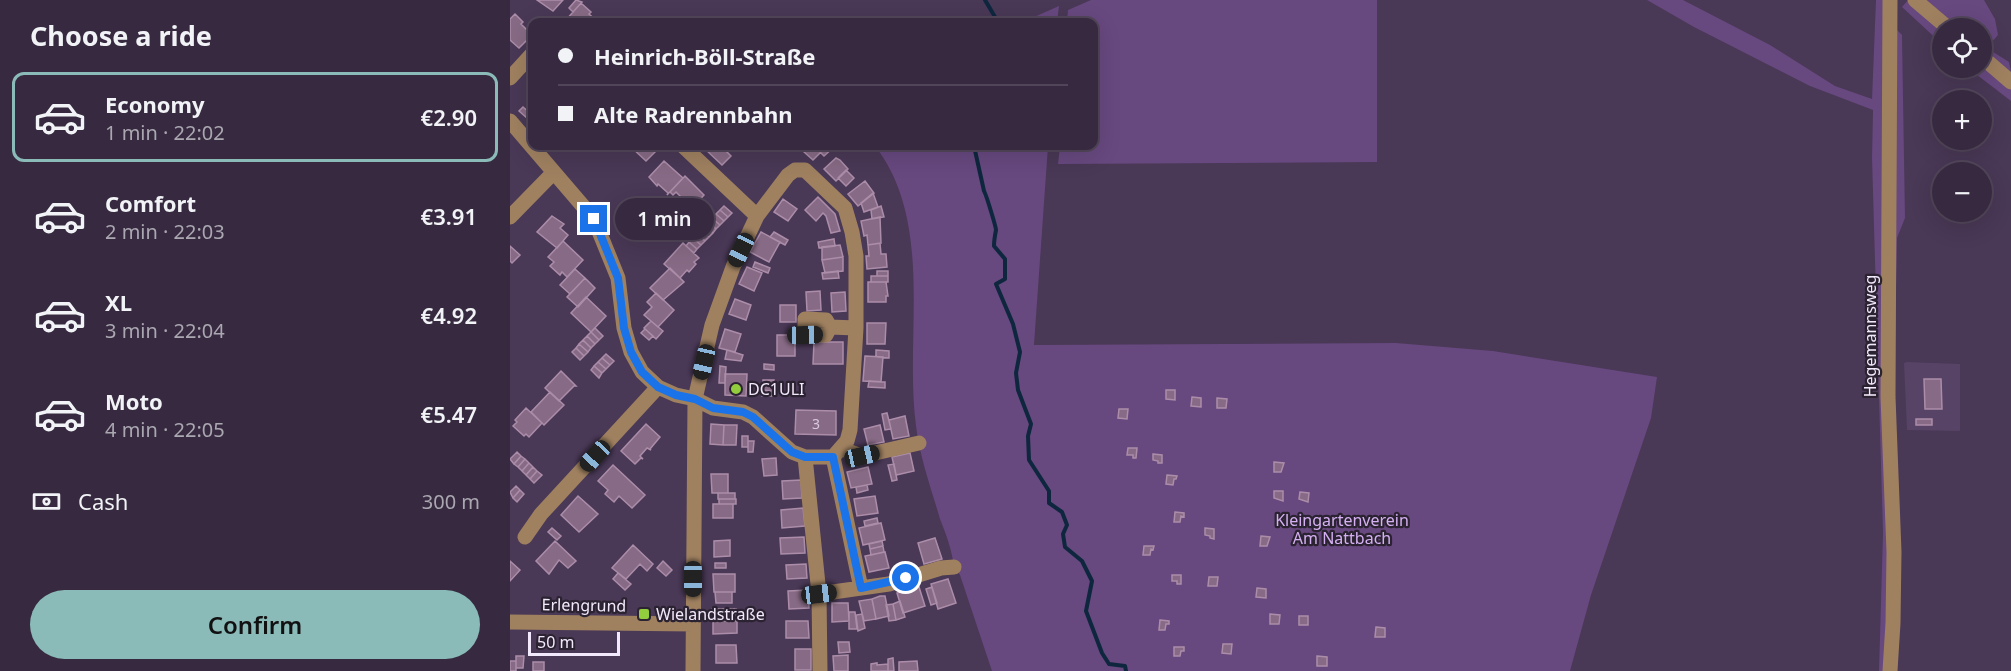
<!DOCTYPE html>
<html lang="en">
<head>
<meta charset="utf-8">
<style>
	:root { --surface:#372a40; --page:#42364b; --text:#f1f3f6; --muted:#aaa7b1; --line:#514659; --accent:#8bbbb9 }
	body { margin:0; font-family:"Noto Sans",sans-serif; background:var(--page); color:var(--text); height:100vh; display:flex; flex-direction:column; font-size:22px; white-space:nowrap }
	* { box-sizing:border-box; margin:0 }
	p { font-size:20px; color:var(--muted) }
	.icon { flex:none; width:33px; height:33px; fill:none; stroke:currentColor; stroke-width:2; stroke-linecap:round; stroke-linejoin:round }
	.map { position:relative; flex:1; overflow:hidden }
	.side { display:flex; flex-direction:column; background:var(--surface); width:510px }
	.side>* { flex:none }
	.banner { position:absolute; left:18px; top:18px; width:570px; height:132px; border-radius:12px; box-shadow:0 6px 24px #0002,0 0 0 2px var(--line); display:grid; align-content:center; height:132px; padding:0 30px; background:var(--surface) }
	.fabs { position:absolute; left:1422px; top:18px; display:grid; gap:12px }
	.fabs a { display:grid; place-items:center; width:60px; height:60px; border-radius:50%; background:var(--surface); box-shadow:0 6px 24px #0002,0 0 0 2px var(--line); font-size:30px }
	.scale { position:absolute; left:18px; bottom:15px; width:92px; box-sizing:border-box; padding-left:6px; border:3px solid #f3e9fc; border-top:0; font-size:16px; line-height:21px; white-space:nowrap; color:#f3e9fc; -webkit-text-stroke:4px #2b2331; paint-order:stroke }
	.end { position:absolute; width:27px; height:27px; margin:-14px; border:8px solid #1a73e8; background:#fff; box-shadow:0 0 0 3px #fff }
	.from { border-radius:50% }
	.bubble { position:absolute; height:42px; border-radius:21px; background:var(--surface); box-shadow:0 6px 24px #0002,0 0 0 2px var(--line); font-size:20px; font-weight:600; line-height:42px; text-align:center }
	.car { position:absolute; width:18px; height:36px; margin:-18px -9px; border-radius:8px; box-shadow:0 0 4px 2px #0007; background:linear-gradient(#222 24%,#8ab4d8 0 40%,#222 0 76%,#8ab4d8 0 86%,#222 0) }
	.banner b { display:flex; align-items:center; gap:21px; height:57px; font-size:22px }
	.banner b+b { border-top:2px solid var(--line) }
	.banner i { width:15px; height:15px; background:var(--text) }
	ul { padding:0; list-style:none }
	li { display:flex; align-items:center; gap:18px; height:90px; margin:0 12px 9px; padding:0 18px; border:3px solid transparent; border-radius:12px }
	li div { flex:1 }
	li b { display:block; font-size:22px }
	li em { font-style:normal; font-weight:600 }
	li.selected { border-color:var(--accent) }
	li>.icon { width:54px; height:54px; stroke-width:1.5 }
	h2 { padding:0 30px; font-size:27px; line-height:72px }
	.pay { display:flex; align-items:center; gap:15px; height:66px; padding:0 30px; font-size:22px }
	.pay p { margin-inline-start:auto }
	.primary-button { display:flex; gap:12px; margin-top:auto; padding:12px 30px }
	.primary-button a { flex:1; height:69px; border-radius:36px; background:var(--accent); color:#111; font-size:24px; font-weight:600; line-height:69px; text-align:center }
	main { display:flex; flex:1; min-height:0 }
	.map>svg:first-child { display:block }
</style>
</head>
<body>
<main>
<section class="side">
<h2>Choose a ride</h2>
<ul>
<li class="selected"><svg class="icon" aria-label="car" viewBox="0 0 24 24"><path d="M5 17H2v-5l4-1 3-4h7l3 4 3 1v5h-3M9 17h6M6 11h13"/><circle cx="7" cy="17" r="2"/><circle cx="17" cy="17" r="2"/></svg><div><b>Economy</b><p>1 min · 22:02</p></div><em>€2.90</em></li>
<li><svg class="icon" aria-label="car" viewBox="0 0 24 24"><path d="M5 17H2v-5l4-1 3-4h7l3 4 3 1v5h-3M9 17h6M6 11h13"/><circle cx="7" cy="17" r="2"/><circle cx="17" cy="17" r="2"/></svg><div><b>Comfort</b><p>2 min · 22:03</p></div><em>€3.91</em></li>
<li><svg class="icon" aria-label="car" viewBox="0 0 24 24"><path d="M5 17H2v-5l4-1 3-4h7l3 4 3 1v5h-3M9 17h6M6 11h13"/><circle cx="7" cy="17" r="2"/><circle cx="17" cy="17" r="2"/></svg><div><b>XL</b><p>3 min · 22:04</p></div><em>€4.92</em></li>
<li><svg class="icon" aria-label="car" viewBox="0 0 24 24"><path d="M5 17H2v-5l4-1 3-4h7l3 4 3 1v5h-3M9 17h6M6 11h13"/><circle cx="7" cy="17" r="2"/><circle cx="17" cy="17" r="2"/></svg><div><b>Moto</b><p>4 min · 22:05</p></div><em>€5.47</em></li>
</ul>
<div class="pay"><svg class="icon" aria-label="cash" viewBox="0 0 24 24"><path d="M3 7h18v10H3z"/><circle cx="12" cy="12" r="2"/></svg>Cash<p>300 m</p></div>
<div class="primary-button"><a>Confirm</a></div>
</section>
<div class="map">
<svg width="1501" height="671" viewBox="0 0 1501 671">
	<rect width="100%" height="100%" fill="#493856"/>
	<path fill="#574366" d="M 1397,362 L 1450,364 L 1450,431 L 1397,430 L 1394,363 Z"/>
	<path fill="#67487f" d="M 581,0 L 867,0 L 867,162 L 548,164 L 550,146 L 584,146 L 584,22 L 557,22 L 558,10 Z
		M 1137,0 L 1173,0 L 1260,45 L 1325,86 L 1362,99 L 1366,0 L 1375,0 L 1375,18 L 1392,35 L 1395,218 L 1387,238 L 1381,541 L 1375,671 L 1369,671 L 1373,533 L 1362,158 L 1363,110 L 1300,86 L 1184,27 Z
		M 1398,0 L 1474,0 L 1485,19 L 1488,35 L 1481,43 L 1480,50 L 1499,62 L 1501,72 L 1495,81 L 1501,86 L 1501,101 L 1458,68 L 1472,68 L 1472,28 L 1432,28 L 1432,44 L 1392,7 Z
		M 549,6 L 547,22 L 513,22 Z
		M 365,146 L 538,146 L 524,345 L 886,343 L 983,351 L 1147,377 L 1141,418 L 1081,595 L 1060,671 L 482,671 L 450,575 L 444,567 C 442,550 436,534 430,519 C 421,488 410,458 406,426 C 394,336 425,223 365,146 Z"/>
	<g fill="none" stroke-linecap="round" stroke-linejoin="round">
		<path stroke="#0e273e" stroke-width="4" d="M 475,0 L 488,22
			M 464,146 L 474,191 C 476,194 486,227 486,230 C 485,235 484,240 484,246 L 495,259 L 495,279 L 486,284 L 503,324 L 510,352 L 506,373 L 508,390 L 521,424 L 518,436 L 519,460 L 539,491 L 539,503 L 552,512 L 557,525 L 553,534 L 555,547 L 572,561 L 582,581 L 576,611 L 592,653 L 599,664 L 615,666 L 616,671"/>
	</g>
	<path fill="#876a85" stroke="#ac8da9" stroke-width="1.5" d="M 27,0 L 53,0 L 43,11 Z
		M 66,0 L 72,2 L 63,12 L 59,8 Z
		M 71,3 L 81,12 L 79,14 L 88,22 L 58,22 L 56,20 Z
		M 5,14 L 13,22 L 11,24 L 22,35 L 9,48 L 0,40 L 0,19 Z
		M 13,107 L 21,114 L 17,118 L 9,111 Z
		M 120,146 L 151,146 L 136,161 Z
		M 196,146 L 218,146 L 214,149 L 221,156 L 212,165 L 194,148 Z
		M 299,146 L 317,146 L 303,160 L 293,151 Z
		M 317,146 L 325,146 L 314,156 L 310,152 Z
		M 326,158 L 330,160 L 338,169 L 326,181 L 314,169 Z
		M 154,161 L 173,178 L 157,195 L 158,193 L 148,184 L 147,186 L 139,177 Z
		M 336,170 L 344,178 L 336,186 L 328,178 Z
		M 175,176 L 194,195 L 180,210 L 172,204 L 175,201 L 166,192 L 163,195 L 160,192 Z
		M 355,181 L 364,193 L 348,206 L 338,194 Z
		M 363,193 L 368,207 L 354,212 L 351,203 Z
		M 308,197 L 325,214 L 330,231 L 321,233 L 316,216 L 313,213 L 306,221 L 295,210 Z
		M 273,199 L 287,209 L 278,221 L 264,212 Z
		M 214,206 L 222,213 L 218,217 L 210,210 Z
		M 371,206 L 374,217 L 362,219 L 361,210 Z
		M 210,210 L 218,217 L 214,221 L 206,214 Z
		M 206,214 L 214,221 L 210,225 L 202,218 Z
		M 42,216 L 54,224 L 50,228 L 58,235 L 47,248 L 27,232 Z
		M 370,217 L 371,243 L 358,245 L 357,235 L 354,236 L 351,221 Z
		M 202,218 L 210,225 L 206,229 L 199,222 Z
		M 199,222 L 206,229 L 203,233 L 195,226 Z
		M 195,226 L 203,233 L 199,237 L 191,230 Z
		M 191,230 L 199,237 L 195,241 L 187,234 Z
		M 251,232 L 270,242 L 259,262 L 240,252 Z
		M 264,232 L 278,240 L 275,245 L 260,237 Z
		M 187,234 L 195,241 L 191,245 L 183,238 Z
		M 183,238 L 191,245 L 187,249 L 179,242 Z
		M 324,239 L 325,246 L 309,248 L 308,242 Z
		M 53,241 L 73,260 L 57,277 L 52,272 L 50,275 L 40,266 L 44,262 L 38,257 Z
		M 179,242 L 187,249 L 184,253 L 176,246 Z
		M 173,243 L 189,258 L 184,262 L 186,264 L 179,272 L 177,270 L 170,278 L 154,264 Z
		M 370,243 L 371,254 L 376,254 L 377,267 L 357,269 L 356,256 L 359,256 L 358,245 Z
		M 330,245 L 333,257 L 312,260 L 312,247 Z
		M 0,246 L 10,255 L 2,263 L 0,261 Z
		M 333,257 L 333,271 L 315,273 L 312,260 Z
		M 245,262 L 260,268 L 258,273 L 243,267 Z
		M 237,267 L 252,273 L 244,291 L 229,284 Z
		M 160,268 L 174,282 L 153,300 L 140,288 Z
		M 65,269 L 75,278 L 60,294 L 50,285 Z
		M 328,271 L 329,278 L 313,279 L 312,273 Z
		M 367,271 L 378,271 L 378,276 L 367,276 Z
		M 361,276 L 378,276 L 378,282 L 361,282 Z
		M 75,278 L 85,288 L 68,307 L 57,297 Z
		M 358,282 L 376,282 L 378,296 L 376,296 L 376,302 L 358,302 Z
		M 310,291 L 311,310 L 297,311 L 296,292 Z
		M 335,292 L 336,311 L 322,312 L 321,293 Z
		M 146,293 L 164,310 L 148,327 L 134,315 L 142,307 L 137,302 Z
		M 76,297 L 96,316 L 81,332 L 61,313 Z
		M 225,299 L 241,305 L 236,320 L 219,314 Z
		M 270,305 L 286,305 L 286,322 L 270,322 Z
		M 141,321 L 153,331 L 146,339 L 134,328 Z
		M 357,323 L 376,323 L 375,344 L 357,344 Z
		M 85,328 L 93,336 L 89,340 L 81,332 Z
		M 135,329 L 143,336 L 139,340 L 131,333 Z
		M 215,329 L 231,334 L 225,352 L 209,348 Z
		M 81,332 L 89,340 L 85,344 L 77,336 Z
		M 267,335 L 285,335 L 285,356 L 267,356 Z
		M 77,336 L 85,344 L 81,348 L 73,340 Z
		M 73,340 L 81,348 L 78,352 L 69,344 Z
		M 304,342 L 333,342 L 333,364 L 303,364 Z
		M 69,344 L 78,352 L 74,356 L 66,348 Z
		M 66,348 L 74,356 L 70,360 L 62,352 Z
		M 217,350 L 233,355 L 231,361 L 215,359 Z
		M 366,350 L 379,351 L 379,358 L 366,357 Z
		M 96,354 L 104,361 L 100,365 L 92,358 Z
		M 355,356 L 373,357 L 371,382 L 353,381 Z
		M 92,358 L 100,365 L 96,369 L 88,362 Z
		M 88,362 L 96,369 L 92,373 L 84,366 Z
		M 254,364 L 264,365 L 264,370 L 254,369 Z
		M 84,366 L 92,373 L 89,378 L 81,370 Z
		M 210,366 L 216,367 L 215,383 L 209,383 Z
		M 51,371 L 66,386 L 64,386 L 49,401 L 35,388 Z
		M 215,374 L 237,374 L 236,396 L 215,395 Z
		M 1414,379 L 1431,379 L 1432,409 L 1415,409 Z
		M 253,380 L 264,380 L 263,386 L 253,385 Z
		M 359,381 L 375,382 L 375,388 L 358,387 Z
		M 253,385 L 263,386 L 263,391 L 252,390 Z
		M 252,390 L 263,391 L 263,396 L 252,396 Z
		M 656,390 L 665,390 L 665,400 L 656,399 Z
		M 40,392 L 54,405 L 34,425 L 21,412 Z
		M 682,397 L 691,398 L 691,407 L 681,406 Z
		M 707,398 L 717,399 L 716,408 L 707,408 Z
		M 16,408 L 32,423 L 19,437 L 16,434 L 14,436 L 3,426 L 7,422 L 5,420 Z
		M 609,409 L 618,409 L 617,419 L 608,418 Z
		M 286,410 L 326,411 L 326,435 L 285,434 Z
		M 377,413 L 381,429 L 375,430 L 372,414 Z
		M 395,416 L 399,436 L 383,439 L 379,420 Z
		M 1406,419 L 1422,419 L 1422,425 L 1406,425 Z
		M 136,424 L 150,437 L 140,449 L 141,450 L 137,448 L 130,456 L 133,459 L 131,458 L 125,464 L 111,451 Z
		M 201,424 L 214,425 L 213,445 L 200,444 Z
		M 214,425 L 227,425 L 226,445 L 213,445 Z
		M 370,425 L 374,442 L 358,445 L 354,429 Z
		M 232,436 L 238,436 L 238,447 L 232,447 Z
		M 238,441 L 244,441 L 243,452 L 238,452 Z
		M 618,448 L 627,448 L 626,458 L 623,458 L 623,455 L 617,455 Z
		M 7,452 L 11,456 L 4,464 L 0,459 Z
		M 400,453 L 404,471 L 386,475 L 382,457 Z
		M 643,454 L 652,455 L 652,463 L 648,463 L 648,461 L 643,460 Z
		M 11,456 L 15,459 L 8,467 L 4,464 Z
		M 266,458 L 267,475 L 254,476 L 252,459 Z
		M 15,459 L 19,463 L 12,471 L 8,467 Z
		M 764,462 L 774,463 L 771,472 L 764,472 Z
		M 19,463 L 23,467 L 16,475 L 12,471 Z
		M 384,464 L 387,480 L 382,481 L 378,465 Z
		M 103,465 L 135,495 L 122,508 L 109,496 L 104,502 L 95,494 L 98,490 L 88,481 Z
		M 23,467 L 27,471 L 20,479 L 16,475 Z
		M 358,467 L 362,484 L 341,488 L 337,472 Z
		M 27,471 L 32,475 L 24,483 L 20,479 Z
		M 201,474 L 218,474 L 218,493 L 202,493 Z
		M 657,475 L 667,476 L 666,479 L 664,479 L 663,485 L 656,484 Z
		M 291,480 L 292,498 L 273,499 L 272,481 Z
		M 357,485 L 358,490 L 347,493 L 346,487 Z
		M 6,486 L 10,490 L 3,498 L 0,492 Z
		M 10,490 L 14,494 L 7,502 L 3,498 Z
		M 764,491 L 773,491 L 773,501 L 764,498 Z
		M 790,492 L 799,493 L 798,502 L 789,499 Z
		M 208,493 L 225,493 L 225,499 L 208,499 Z
		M 68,496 L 88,514 L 69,532 L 51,515 Z
		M 365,496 L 368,513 L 347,516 L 344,499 Z
		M 209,499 L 226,499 L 226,504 L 209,504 Z
		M 203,504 L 223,504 L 223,518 L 203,518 Z
		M 293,508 L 295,526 L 272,528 L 271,510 Z
		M 665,512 L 674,513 L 674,517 L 671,516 L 670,522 L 664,522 Z
		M 367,518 L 368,523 L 355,526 L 354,521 Z
		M 371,523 L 375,540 L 353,545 L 349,528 Z
		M 42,528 L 51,536 L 47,540 L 38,532 Z
		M 695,528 L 704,529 L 704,539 L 700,538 L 700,536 L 695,535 Z
		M 751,536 L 760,537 L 757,546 L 750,546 Z
		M 294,537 L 295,553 L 271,554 L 270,538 Z
		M 425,538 L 432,559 L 414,564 L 408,543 Z
		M 220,540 L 220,556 L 204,557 L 204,541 Z
		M 45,541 L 66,561 L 58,568 L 49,560 L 39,574 L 26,561 Z
		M 372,541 L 373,546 L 360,549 L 359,544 Z
		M 123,545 L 143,564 L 137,571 L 130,564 L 116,579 L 102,568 Z
		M 373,546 L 374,552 L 361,555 L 360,549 Z
		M 634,546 L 644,546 L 643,550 L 641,549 L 640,555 L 633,555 Z
		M 375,552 L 379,568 L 359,572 L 355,556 Z
		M 0,561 L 10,570 L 0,581 Z
		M 153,561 L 162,570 L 156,576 L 147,568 Z
		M 205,563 L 216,563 L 216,568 L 205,568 Z
		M 296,564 L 297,578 L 277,579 L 276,565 Z
		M 108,573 L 121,584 L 115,590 L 103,579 Z
		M 203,574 L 225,574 L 225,592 L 204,592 Z
		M 662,575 L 671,575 L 671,584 L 667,584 L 667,581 L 662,581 Z
		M 699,577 L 708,577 L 707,586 L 698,586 Z
		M 438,579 L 446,603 L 428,609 L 421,584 Z
		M 409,587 L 415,606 L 393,613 L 387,593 Z
		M 422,587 L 427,603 L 421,605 L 416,589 Z
		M 747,588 L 756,589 L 756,598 L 746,597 Z
		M 298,590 L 299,608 L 279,609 L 278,591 Z
		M 205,592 L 222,592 L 222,603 L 206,603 Z
		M 370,596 L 375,596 L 379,616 L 366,619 L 362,599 Z
		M 362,599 L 366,619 L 354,621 L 349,601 Z
		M 390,601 L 395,617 L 386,620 L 383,604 Z
		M 322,603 L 338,603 L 339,621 L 322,622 Z
		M 383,604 L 386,620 L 379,621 L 376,605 Z
		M 202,609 L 226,609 L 227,621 L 203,621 Z
		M 339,612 L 345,612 L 347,629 L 339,629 Z
		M 352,614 L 355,628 L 348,631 L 346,615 Z
		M 760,614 L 770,615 L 769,624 L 760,624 Z
		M 789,616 L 798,616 L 798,625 L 789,625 Z
		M 650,620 L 659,621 L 659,624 L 656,624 L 655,630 L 649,630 Z
		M 203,621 L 227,621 L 227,633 L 203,634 Z
		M 276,621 L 298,621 L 299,638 L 276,638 Z
		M 866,627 L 875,628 L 875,637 L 865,637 Z
		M 328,642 L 339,642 L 340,652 L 329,653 Z
		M 713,644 L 722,644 L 721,654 L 712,653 Z
		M 206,645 L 226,645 L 227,663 L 206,663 Z
		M 664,647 L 674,647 L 674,651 L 671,651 L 670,656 L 664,656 Z
		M 285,649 L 301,649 L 301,670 L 285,670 Z
		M 338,655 L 338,671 L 324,671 L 323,656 Z
		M 6,656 L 14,656 L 13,668 L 6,668 Z
		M 807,656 L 817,657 L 817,666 L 807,666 Z
		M 383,658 L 384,671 L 378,671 L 378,659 Z
		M 0,661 L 6,661 L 6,671 L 0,671 Z
		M 407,661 L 408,671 L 389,671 L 389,662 Z
		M 23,662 L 34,662 L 34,671 L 23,671 Z
		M 367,663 L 367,665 L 378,664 L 378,671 L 361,671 L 361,664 Z"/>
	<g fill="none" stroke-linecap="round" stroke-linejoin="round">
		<path stroke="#9f8160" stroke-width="15" d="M 1380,0 L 1378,397 L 1384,552 L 1383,623 L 1380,671
			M 1405,0 L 1438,28
			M 1472,57 L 1501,82
			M 0,78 L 22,54
			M 0,121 L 84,219 L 108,278 L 114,328 L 121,352 L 132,372 L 148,387 L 166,395 L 185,399 L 203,408 L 233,412 L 243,417 L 282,452 L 295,457 L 323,457 L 337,441 L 340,430 L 346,328 L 346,256 L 342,232 L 335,208 L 295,170 L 285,170 L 278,175 L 247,216 L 223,267 L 202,325 L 185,399 L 183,671
			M 173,146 L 247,216
			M 0,217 L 44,172
			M 320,327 L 316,320 L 295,319 L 295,335 L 316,335 L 320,327 L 346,328
			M 332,449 L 352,456 L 409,443
			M 295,457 L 309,594 L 310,671
			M 323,457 L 351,588
			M 15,537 L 31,514 L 148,387
			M 309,594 L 379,584 L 431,568 L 444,567
			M 0,622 L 183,624"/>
	</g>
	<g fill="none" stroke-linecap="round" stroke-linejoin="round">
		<path stroke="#1a73e8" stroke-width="8" d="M 84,219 L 108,278 L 114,328 L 121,352 L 132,372 L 148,387 L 166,395 L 185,399 L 203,408 L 233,412 L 243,417 L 282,452 L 295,457 L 323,457 L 351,588 L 396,578"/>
	</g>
	<g fill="#92cd3e" stroke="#2b2331" stroke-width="2">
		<circle cx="226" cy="389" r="6"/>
		<rect x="128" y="608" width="12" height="12" rx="3"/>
	</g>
	<g text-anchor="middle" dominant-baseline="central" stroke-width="4.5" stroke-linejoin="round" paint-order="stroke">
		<g font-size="14" fill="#d8c9de">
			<text x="306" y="423">3</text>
		</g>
		<g font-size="16" fill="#f3e9fc" stroke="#2b2331">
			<text transform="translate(1360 336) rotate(-90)">Hegemannsweg</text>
			<text transform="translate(74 605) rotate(1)">Erlengrund</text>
		</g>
		<g font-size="16" fill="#f3e9fc" stroke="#2b2331" text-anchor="start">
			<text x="238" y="389">DC1ULI</text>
			<text x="146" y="614">Wielandstraße</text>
		</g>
		<g font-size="16" fill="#d5b1f3" stroke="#2b2331">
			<text x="832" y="520">Kleingartenverein<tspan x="832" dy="18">Am Nattbach</tspan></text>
		</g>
	</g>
</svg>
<div class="fabs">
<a><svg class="icon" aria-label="locate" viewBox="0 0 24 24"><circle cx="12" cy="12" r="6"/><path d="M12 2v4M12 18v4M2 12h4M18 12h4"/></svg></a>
<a>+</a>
<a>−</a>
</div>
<div class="scale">50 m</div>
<i class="end from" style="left:396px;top:578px"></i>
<i class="end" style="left:84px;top:219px"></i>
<div class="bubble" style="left:105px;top:198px;width:99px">1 min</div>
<i class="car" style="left:231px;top:250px;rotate:205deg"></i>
<i class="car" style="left:295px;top:335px;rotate:89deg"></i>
<i class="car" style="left:194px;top:362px;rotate:193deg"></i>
<i class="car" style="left:85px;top:456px;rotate:223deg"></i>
<i class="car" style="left:352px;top:456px;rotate:77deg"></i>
<i class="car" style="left:183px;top:579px;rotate:180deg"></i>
<i class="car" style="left:309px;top:594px;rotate:83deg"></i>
<div class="banner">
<b><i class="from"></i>Heinrich-Böll-Straße</b>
<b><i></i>Alte Radrennbahn</b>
</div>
</div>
</main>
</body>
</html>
